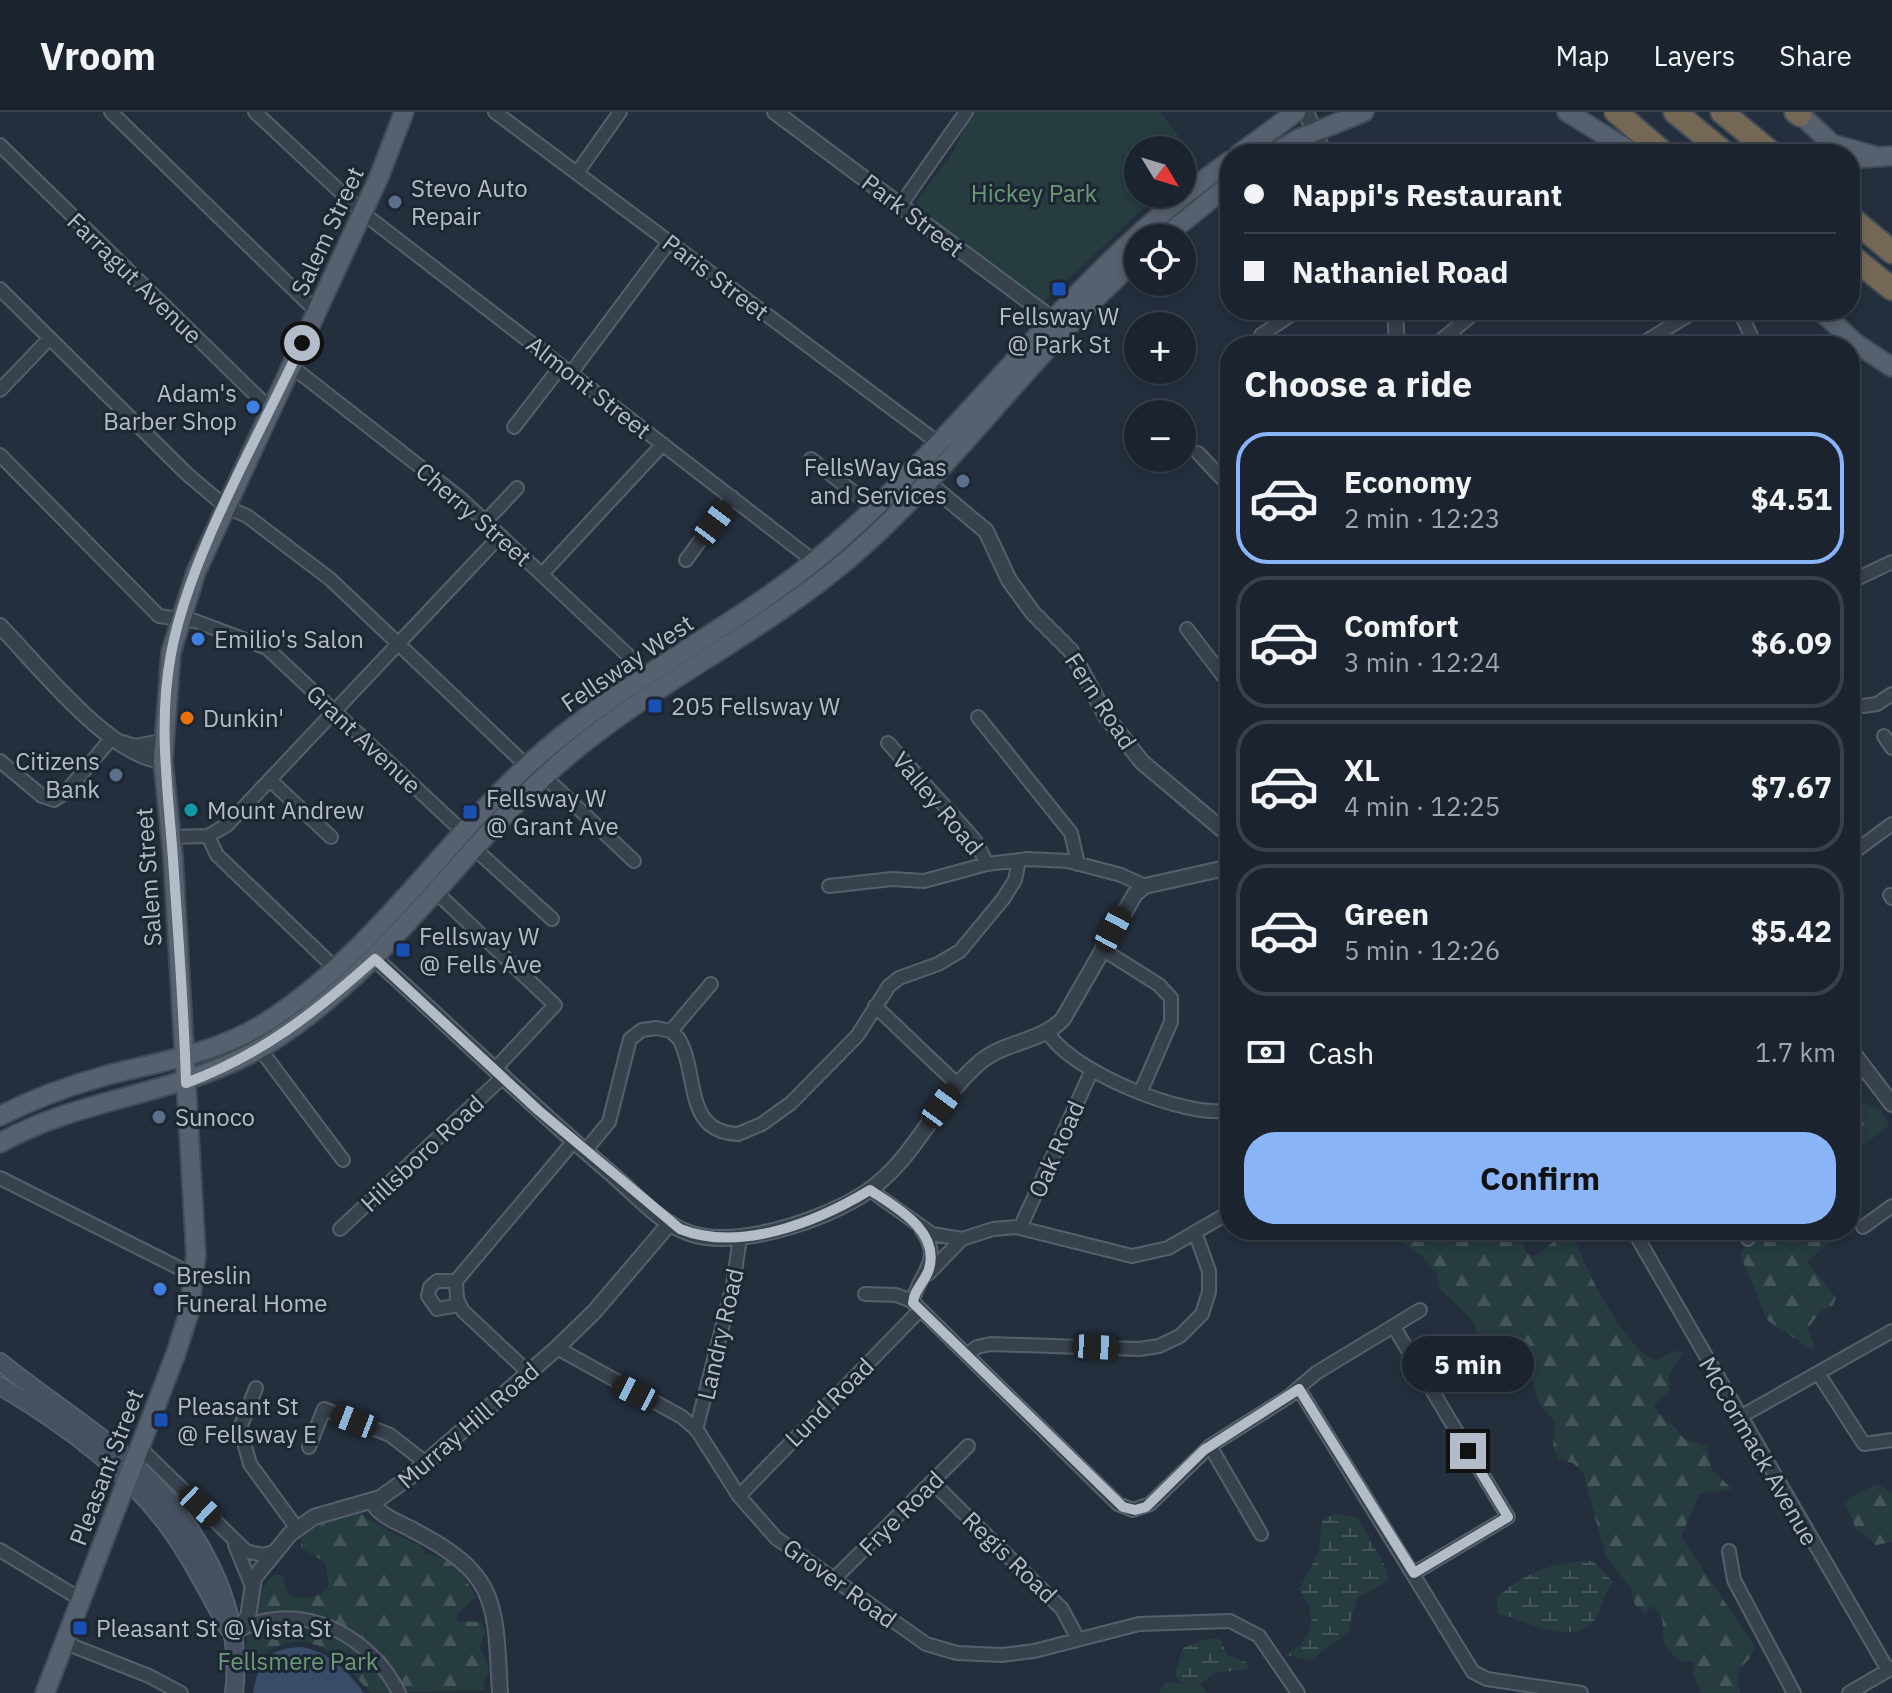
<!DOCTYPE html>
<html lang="en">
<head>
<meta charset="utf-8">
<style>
	:root { --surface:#1b232e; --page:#242b36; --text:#f1f3f6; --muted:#a0a4aa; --line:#39404a; --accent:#8ab4f8 }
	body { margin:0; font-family:"IBM Plex Sans",sans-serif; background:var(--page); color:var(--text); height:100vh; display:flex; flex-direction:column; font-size:30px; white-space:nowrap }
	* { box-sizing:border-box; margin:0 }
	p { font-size:26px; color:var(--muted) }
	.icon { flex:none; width:44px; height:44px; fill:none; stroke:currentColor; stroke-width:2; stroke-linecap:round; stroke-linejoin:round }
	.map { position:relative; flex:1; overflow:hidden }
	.details { position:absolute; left:1220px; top:224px; width:640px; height:904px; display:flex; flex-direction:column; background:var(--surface); border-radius:32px; box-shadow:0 4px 12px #0003,0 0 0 2px var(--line) }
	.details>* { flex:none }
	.top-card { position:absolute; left:1220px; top:32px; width:640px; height:176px; border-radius:32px; box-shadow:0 4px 12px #0003,0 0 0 2px var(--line); display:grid; align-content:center; height:176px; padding:0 24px; background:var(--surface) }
	.needle { width:52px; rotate:128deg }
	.fabs { position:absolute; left:1124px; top:24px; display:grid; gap:16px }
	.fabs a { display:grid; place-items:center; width:72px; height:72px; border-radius:50%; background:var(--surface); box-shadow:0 4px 12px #0003,0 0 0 2px var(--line); font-size:40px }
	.end { position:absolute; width:36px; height:36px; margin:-18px; border:10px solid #b4bcc9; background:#111; box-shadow:0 0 0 4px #111 }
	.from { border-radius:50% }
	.bubble { position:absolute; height:56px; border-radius:28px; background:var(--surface); box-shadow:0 4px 12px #0003,0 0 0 2px var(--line); font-size:26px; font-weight:700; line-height:56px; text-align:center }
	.car { position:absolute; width:24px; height:48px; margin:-24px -12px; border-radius:10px; box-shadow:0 0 6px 2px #0007; background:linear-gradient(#222 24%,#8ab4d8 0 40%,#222 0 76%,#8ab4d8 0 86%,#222 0) }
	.top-card b { display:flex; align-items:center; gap:28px; height:76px; font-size:30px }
	.top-card b+b { border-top:2px solid var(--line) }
	.top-card i { width:20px; height:20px; background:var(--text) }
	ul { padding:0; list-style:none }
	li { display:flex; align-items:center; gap:24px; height:132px; margin:0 16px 12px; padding:0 8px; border:4px solid var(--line); border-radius:32px }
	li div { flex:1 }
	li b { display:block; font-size:30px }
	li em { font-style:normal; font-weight:700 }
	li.active { border-color:var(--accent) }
	li>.icon { width:72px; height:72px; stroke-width:1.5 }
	h2 { padding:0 24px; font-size:36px; line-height:96px }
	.pay { display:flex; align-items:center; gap:20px; height:88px; padding:0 24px; font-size:30px }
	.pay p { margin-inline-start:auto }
	.primary-button { display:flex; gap:16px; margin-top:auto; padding:16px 24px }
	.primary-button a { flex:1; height:92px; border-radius:32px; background:var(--accent); color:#111; font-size:32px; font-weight:700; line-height:92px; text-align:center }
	header { display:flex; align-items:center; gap:48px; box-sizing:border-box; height:112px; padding:0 40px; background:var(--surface); border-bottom:2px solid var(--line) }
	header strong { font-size:38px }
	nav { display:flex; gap:44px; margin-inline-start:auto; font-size:28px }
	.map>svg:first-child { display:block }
</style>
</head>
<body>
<header>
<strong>Vroom</strong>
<nav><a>Map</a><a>Layers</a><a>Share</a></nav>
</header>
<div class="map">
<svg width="1892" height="1581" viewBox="0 0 1892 1581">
	<defs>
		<pattern id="forest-firs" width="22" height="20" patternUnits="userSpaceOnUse" patternTransform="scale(2)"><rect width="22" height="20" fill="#263c3f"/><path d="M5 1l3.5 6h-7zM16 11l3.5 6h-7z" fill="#435659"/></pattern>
		<pattern id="wetland-marsh" width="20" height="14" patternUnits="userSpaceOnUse" patternTransform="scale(2)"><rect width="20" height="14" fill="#263c3f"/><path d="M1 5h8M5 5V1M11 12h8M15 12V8" fill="none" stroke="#435659"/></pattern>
	</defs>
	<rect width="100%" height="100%" fill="#242f3e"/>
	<path fill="#263c3f" d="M 973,0 L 1160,0 L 1198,48 L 1182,62 L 1182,38 L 1138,38 L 1138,82 L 1159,82 L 1044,190 L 918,95 L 916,89 L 953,40 Z"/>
	<path fill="url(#forest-firs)" d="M 1855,988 L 1881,997 L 1889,1014 L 1857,1037 L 1850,1028 L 1850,990 Z
		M 1422,1118 L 1518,1118 L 1526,1141 L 1534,1145 L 1557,1127 L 1570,1124 C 1579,1133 1580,1141 1585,1151 C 1595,1176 1632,1243 1657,1249 L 1674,1239 L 1683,1240 L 1668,1265 L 1670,1278 L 1654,1293 C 1661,1309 1676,1312 1684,1327 L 1707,1334 L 1712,1358 L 1732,1377 L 1699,1382 L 1681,1425 L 1755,1535 L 1749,1547 L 1737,1559 L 1740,1581 L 1701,1581 L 1693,1562 L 1695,1552 L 1690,1548 L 1682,1551 C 1653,1526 1669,1527 1660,1501 L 1650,1494 L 1646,1501 L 1635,1493 L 1631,1476 L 1606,1445 L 1583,1360 L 1573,1351 L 1558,1347 L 1553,1334 L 1555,1310 C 1550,1302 1543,1298 1539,1290 C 1536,1282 1535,1272 1531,1265 C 1515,1238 1486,1273 1474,1210 L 1440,1177 L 1436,1160 L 1422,1144 L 1401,1130 Z
		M 1772,1118 L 1845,1118 L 1807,1150 L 1836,1186 L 1833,1193 L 1821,1199 L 1808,1216 L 1815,1235 L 1812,1238 L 1768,1209 L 1740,1142 L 1745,1133 Z
		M 1877,1372 L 1892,1381 L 1892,1430 L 1876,1433 L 1856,1417 L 1845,1392 L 1851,1385 Z
		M 361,1401 C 373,1410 408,1431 420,1432 L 425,1441 C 452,1446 462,1460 476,1485 L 457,1502 L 457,1509 L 480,1510 L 486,1519 L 480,1534 L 490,1560 L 485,1565 L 484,1578 L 371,1581 C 346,1555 321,1516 278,1534 C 269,1538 262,1546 252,1550 L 246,1547 C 243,1522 257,1479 274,1462 L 283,1464 L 288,1482 C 302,1489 320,1487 329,1473 L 325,1450 L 301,1436 L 301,1423 L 338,1404 Z
		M 1165,1570 L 1201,1574 L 1208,1581 L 1159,1581 Z"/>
	<path fill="url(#wetland-marsh)" d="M 1334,1402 L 1358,1406 L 1387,1458 L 1388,1469 L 1357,1486 L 1348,1520 L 1311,1548 L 1285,1543 C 1317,1525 1318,1504 1299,1477 L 1319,1440 L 1322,1409 Z
		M 1593,1449 L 1613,1470 C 1603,1480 1604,1492 1597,1504 C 1577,1540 1524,1506 1498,1502 L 1497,1486 C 1522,1461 1558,1448 1593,1449 Z
		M 1209,1526 L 1220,1527 L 1227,1543 L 1245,1550 L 1249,1557 L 1214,1561 L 1197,1575 L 1180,1570 L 1175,1563 L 1183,1536 Z"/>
	<path fill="#394c67" d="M 302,1535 C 329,1540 348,1559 364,1581 L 253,1581 C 258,1551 268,1535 302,1535 Z"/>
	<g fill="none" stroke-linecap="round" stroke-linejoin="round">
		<defs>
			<path id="minor" d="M 111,0 L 317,200
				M 255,0 L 363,101 L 815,450
				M 495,0 L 937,330
				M 0,33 L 271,298
				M 577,61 L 620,0
				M 900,94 L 966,0
				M 0,177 L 187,362 L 226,395 L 247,404 L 330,467 L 527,654
				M 1739,198 L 1756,234
				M 1261,223 L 1298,198
				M 1434,234 L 1478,198
				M 1638,234 L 1697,198
				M 291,254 L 460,386 L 631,546 L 642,564
				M 571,261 L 669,130
				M 0,278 L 49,227
				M 514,315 L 561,254
				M 1198,341 L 1230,375
				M 0,343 L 159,504 L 195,509 L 267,536 L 464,721
				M 811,347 L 874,396
				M 485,410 L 517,376
				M 686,448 L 732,385
				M 542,462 L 663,332
				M 1850,470 L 1892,450
				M 1187,517 L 1230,573
				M 1863,594 L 1877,592 L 1892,582
				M 978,605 L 1071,721 L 1078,752
				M 1884,624 L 1892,636
				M 888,631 L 975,728 L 987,752
				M 0,649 L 42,684 L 54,688 L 66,680 L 111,627
				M 544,664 L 634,749
				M 270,668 L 331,725
				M 208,724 L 217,743 L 336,857
				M 171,725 L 208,724 L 227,713 L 500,424
				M 475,737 L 552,807
				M 1850,743 L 1892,712
				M 829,774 L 892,767 L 924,769 L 987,752 L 1028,747 L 1068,749 L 1121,763 L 1145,774
				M 437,781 L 555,893 L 495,957
				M 1890,783 L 1892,786
				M 1102,837 L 1159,873 L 1171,886 L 1171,910 L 1141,979
				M 875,894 L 957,972
				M 671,919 L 711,872
				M 1048,920 C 1068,958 1188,1008 1230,998
				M 260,937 L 343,1048
				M 585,1039 L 609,1010 L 630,927 L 642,918 L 656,916 L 671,919 L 679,927 C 699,962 683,1020 738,1022 L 762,1012 L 791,991 L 857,924 L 889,874 L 899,866 L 938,852 L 960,839 L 1003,787 L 1015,768 L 1019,748
				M 0,1066 L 195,1164
				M 870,1078 L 932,1122 L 962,1127 L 993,1117 L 1016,1115 L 1132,1144 L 1168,1136 L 1230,1100
				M 1863,1115 L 1892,1094
				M 1020,1116 L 1092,958
				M 340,1117 L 504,964
				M 1633,1118 L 1888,1558
				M 1742,1118 L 1748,1127
				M 928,1162 L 962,1127
				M 456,1169 L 437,1169 L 430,1175 L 428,1184 L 437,1197 L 459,1193
				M 865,1182 L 896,1183 L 912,1189 L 1118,1392 L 1133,1398 L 1150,1392 L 1210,1334 L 1288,1285 L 1316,1261 L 1420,1198
				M 913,1191 C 916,1162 946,1151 921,1117
				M 1394,1215 L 1508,1405 L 1414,1461
				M 557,1236 L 682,1305 L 697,1318 L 739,1384 L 776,1426 L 926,1532 L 957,1541 L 1002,1543 L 1034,1539 L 1139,1512 L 1230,1509 L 1259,1524 L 1298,1581
				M 967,1243 L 977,1235 L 991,1232 L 1139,1237 L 1159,1234 L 1180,1224 L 1202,1202 L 1209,1180 L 1209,1159 L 1195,1120
				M 528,1260 L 463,1199 L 457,1187 L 456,1169 L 574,1029
				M 1818,1261 L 1864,1332 L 1892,1328
				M 256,1276 L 240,1316 L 250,1352 L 296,1415
				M 1299,1277 L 1473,1560 L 1487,1567 L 1581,1581
				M 1740,1305 L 1892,1219
				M 696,1318 L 733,1173 L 740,1126
				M 1210,1334 L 1261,1422
				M 309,1335 L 324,1297 L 390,1323 L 426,1351
				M 140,1336 L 246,1439 L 263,1443 L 274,1440
				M 932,1370 L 1062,1497 L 1078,1527
				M 739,1384 L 920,1198
				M 235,1433 L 251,1472
				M 0,1438 L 80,1487
				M 1729,1439 L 1734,1468 L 1794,1581
				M 833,1468 L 968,1334
				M 238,1519 C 298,1485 371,1523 399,1581
				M 63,1530 L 149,1564 L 181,1581
				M 1849,1581 L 1892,1556"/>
			<path id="tertiary" d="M 775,0 L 1051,206
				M 1306,0 L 1324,42
				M 1395,198 L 1397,234
				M 926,369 L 986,419 L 1009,468 L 1033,501 L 1071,539 L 1106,604 L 1142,650 L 1230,724
				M 0,514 C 38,553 110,645 163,649
				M 123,631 L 134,635 L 162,630
				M 375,847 C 454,918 531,994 613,1063 C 636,1083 660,1111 689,1121 C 737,1138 828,1107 868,1079 C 915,1047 936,988 979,951 C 1004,929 1040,931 1063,907 L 1135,782 L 1145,774 L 1230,755
				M 1850,937 L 1892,992
				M 372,1389 C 379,1404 398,1410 411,1417 C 499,1462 495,1490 500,1581
				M 232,1522 L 248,1505 L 254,1466 L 290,1422 L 314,1405 L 380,1386 L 407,1367 L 557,1236 L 594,1200 L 670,1111"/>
			<path id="secondary" d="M 0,1250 C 43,1285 90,1314 131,1350 C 196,1408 245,1493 234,1581
				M 0,1274 C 60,1309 122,1354 165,1410 C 190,1443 208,1480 228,1516"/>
			<path id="primary" d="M 1567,0 L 1635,42
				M 1798,0 L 1832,32 L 1872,43
				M 1239,42 L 1296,0
				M 1273,42 L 1300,26 L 1364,0
				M 1860,46 L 1892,44
				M 1163,126 L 1230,72
				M 1820,198 L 1855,231 L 1892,255
				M 0,1004 C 33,987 68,974 104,964 C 161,949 217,942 268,909 C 373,841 439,736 528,653 C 624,564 746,513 843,425 C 978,305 1080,153 1230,49
				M 0,1031 C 87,982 190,983 274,928 C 385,856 452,749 547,662 C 640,576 757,526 852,444 C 956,354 1034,237 1138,147
				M 45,1581 L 175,1244 L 189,1201 L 196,1143 L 173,745 L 163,649 L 171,540 L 196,460 L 379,65 L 404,0"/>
			<path id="motorway" d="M 1616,0 L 1665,42
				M 1675,0 L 1726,42
				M 1722,0 L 1773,42
				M 1796,0 L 1800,3
				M 1850,105 L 1892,140
				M 1850,143 L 1892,177"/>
		</defs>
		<use href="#minor" stroke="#565f6c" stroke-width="16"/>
		<use href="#tertiary" stroke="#565f6c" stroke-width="18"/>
		<use href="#secondary" stroke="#565f6c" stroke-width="20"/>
		<use href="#primary" stroke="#414a57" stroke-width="22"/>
		<use href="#motorway" stroke="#434c59" stroke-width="26"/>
		<use href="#minor" stroke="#38414e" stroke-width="12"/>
		<use href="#tertiary" stroke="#38414e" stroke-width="14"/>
		<use href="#secondary" stroke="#465061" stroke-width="16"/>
		<use href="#primary" stroke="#56606e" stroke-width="18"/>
		<use href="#motorway" stroke="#746855" stroke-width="22"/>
	</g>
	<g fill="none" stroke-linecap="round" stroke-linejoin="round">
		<path stroke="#b4bcc9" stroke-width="10" d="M 302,231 C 259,325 190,441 171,542 C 158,612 168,678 173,747 C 178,821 184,896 186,971 C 260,944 317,899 375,847 L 538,998 L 680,1117 C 740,1141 817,1110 870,1078 C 897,1096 940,1119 929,1157 C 925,1170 914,1177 913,1191 L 1123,1395 L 1135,1398 L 1146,1395 L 1204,1338 L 1299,1277 L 1414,1461 L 1508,1405 L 1468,1339"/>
	</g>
	<g fill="#5c6f8a" stroke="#1d2633" stroke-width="3">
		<circle cx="395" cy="90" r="8"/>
		<circle cx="963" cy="369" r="8"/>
		<circle cx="116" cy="663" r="8"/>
		<circle cx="159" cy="1005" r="8"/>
	</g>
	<g fill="#1a4fb4" stroke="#1d2633" stroke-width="3">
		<rect x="1051" y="169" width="16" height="16" rx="4"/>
		<rect x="647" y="586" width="16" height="16" rx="4"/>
		<rect x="462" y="692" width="16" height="16" rx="4"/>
		<rect x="395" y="830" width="16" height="16" rx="4"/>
		<rect x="153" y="1300" width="16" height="16" rx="4"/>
		<rect x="72" y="1508" width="16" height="16" rx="4"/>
	</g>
	<g fill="#3f7fe0" stroke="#1d2633" stroke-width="3">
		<circle cx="253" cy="295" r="8"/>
		<circle cx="198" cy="527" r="8"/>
		<circle cx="160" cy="1177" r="8"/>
	</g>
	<circle fill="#e8710a" stroke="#1d2633" stroke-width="3" cx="187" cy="606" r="8"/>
	<circle fill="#0f9aa8" stroke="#1d2633" stroke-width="3" cx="191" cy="698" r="8"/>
	<g text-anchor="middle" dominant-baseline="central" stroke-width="6" stroke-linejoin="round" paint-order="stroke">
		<g font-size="24" fill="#b4bcc9" stroke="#1d2633" text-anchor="start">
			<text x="411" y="76">Stevo Auto<tspan x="411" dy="28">Repair</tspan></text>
			<text x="1059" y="204" text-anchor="middle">Fellsway W<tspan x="1059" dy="28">@ Park St</tspan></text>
			<text x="237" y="281" text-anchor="end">Adam's<tspan x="237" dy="28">Barber Shop</tspan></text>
			<text x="947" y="355" text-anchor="end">FellsWay Gas<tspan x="947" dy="28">and Services</tspan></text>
			<text x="214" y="527">Emilio's Salon</text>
			<text x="671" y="594">205 Fellsway W</text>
			<text x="203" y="606">Dunkin'</text>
			<text x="100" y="649" text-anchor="end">Citizens<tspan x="100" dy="28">Bank</tspan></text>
			<text x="486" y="686">Fellsway W<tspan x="486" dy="28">@ Grant Ave</tspan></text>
			<text x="207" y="698">Mount Andrew</text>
			<text x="419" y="824">Fellsway W<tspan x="419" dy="28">@ Fells Ave</tspan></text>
			<text x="175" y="1005">Sunoco</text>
			<text x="176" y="1163">Breslin<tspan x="176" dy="28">Funeral Home</tspan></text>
			<text x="177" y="1294">Pleasant St<tspan x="177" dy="28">@ Fellsway E</tspan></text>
			<text x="96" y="1516">Pleasant St @ Vista St</text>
		</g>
		<g font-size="24" fill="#6b9a76" stroke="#1d2633">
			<text x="1034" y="81">Hickey Park</text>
			<text x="298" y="1549">Fellsmere Park</text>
		</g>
		<g font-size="24" fill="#b4bcc9" stroke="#1d2633">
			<text transform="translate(913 103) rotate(37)">Park Street</text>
			<text transform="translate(327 119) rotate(-65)">Salem Street</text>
			<text transform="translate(716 165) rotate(37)">Paris Street</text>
			<text transform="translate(135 166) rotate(44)">Farragut Avenue</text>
			<text transform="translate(589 275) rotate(38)">Almont Street</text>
			<text transform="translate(474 402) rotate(41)">Cherry Street</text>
			<text transform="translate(627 551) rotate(-34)">Fellsway West</text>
			<text transform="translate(1101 589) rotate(57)">Fern Road</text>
			<text transform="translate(364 627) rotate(43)">Grant Avenue</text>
			<text transform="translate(938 691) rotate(50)">Valley Road</text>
			<text transform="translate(148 765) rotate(-94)">Salem Street</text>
			<text transform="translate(1056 1037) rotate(-66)">Oak Road</text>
			<text transform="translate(422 1041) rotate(-43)">Hillsboro Road</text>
			<text transform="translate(720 1222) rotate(-77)">Landry Road</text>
			<text transform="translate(829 1290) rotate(-45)">Lund Road</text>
			<text transform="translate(468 1313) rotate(-41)">Murray Hill Road</text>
			<text transform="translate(1759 1339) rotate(60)">McCormack Avenue</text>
			<text transform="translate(106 1355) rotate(-69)">Pleasant Street</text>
			<text transform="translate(901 1401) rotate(-45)">Frye Road</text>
			<text transform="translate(1010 1445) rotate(44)">Regis Road</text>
			<text transform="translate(840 1471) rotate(36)">Grover Road</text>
		</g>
	</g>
</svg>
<div class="fabs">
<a><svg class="needle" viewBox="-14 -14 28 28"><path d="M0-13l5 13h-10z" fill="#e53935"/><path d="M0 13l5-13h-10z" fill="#a0a4aa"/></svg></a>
<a><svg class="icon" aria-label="locate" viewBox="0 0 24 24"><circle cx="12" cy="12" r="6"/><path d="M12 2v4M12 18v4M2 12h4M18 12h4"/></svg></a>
<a>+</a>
<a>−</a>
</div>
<i class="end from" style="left:302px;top:231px"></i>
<i class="end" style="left:1468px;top:1339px"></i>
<div class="bubble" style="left:1402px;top:1224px;width:132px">5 min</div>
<i class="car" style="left:714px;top:411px;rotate:37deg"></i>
<i class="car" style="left:1113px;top:817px;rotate:28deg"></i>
<i class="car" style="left:941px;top:994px;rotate:36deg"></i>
<i class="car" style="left:1096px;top:1235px;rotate:93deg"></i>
<i class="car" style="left:635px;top:1281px;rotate:297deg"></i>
<i class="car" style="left:354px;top:1309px;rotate:291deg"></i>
<i class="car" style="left:200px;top:1394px;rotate:133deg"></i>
<div class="top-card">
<b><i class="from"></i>Nappi's Restaurant</b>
<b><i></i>Nathaniel Road</b>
</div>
<section class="details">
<h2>Choose a ride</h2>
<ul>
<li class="active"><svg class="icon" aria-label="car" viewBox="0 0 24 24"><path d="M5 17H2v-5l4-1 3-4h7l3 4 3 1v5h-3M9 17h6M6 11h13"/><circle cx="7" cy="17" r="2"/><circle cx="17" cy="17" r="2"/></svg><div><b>Economy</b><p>2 min · 12:23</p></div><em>$4.51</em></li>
<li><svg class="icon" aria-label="car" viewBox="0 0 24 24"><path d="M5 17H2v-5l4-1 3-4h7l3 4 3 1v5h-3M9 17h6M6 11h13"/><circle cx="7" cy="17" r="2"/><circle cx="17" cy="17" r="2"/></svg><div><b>Comfort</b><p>3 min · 12:24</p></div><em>$6.09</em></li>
<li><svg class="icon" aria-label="car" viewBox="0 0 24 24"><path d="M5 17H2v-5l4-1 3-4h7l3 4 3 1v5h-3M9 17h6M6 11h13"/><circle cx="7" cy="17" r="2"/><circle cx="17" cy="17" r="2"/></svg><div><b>XL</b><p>4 min · 12:25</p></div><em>$7.67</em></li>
<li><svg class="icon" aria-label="car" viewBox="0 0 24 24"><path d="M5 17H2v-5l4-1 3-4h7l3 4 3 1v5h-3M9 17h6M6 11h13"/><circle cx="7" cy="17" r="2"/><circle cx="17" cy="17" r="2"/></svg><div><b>Green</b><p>5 min · 12:26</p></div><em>$5.42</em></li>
</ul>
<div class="pay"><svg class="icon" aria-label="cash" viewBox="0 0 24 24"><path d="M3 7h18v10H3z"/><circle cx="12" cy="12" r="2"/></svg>Cash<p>1.7 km</p></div>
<div class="primary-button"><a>Confirm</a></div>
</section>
</div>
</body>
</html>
